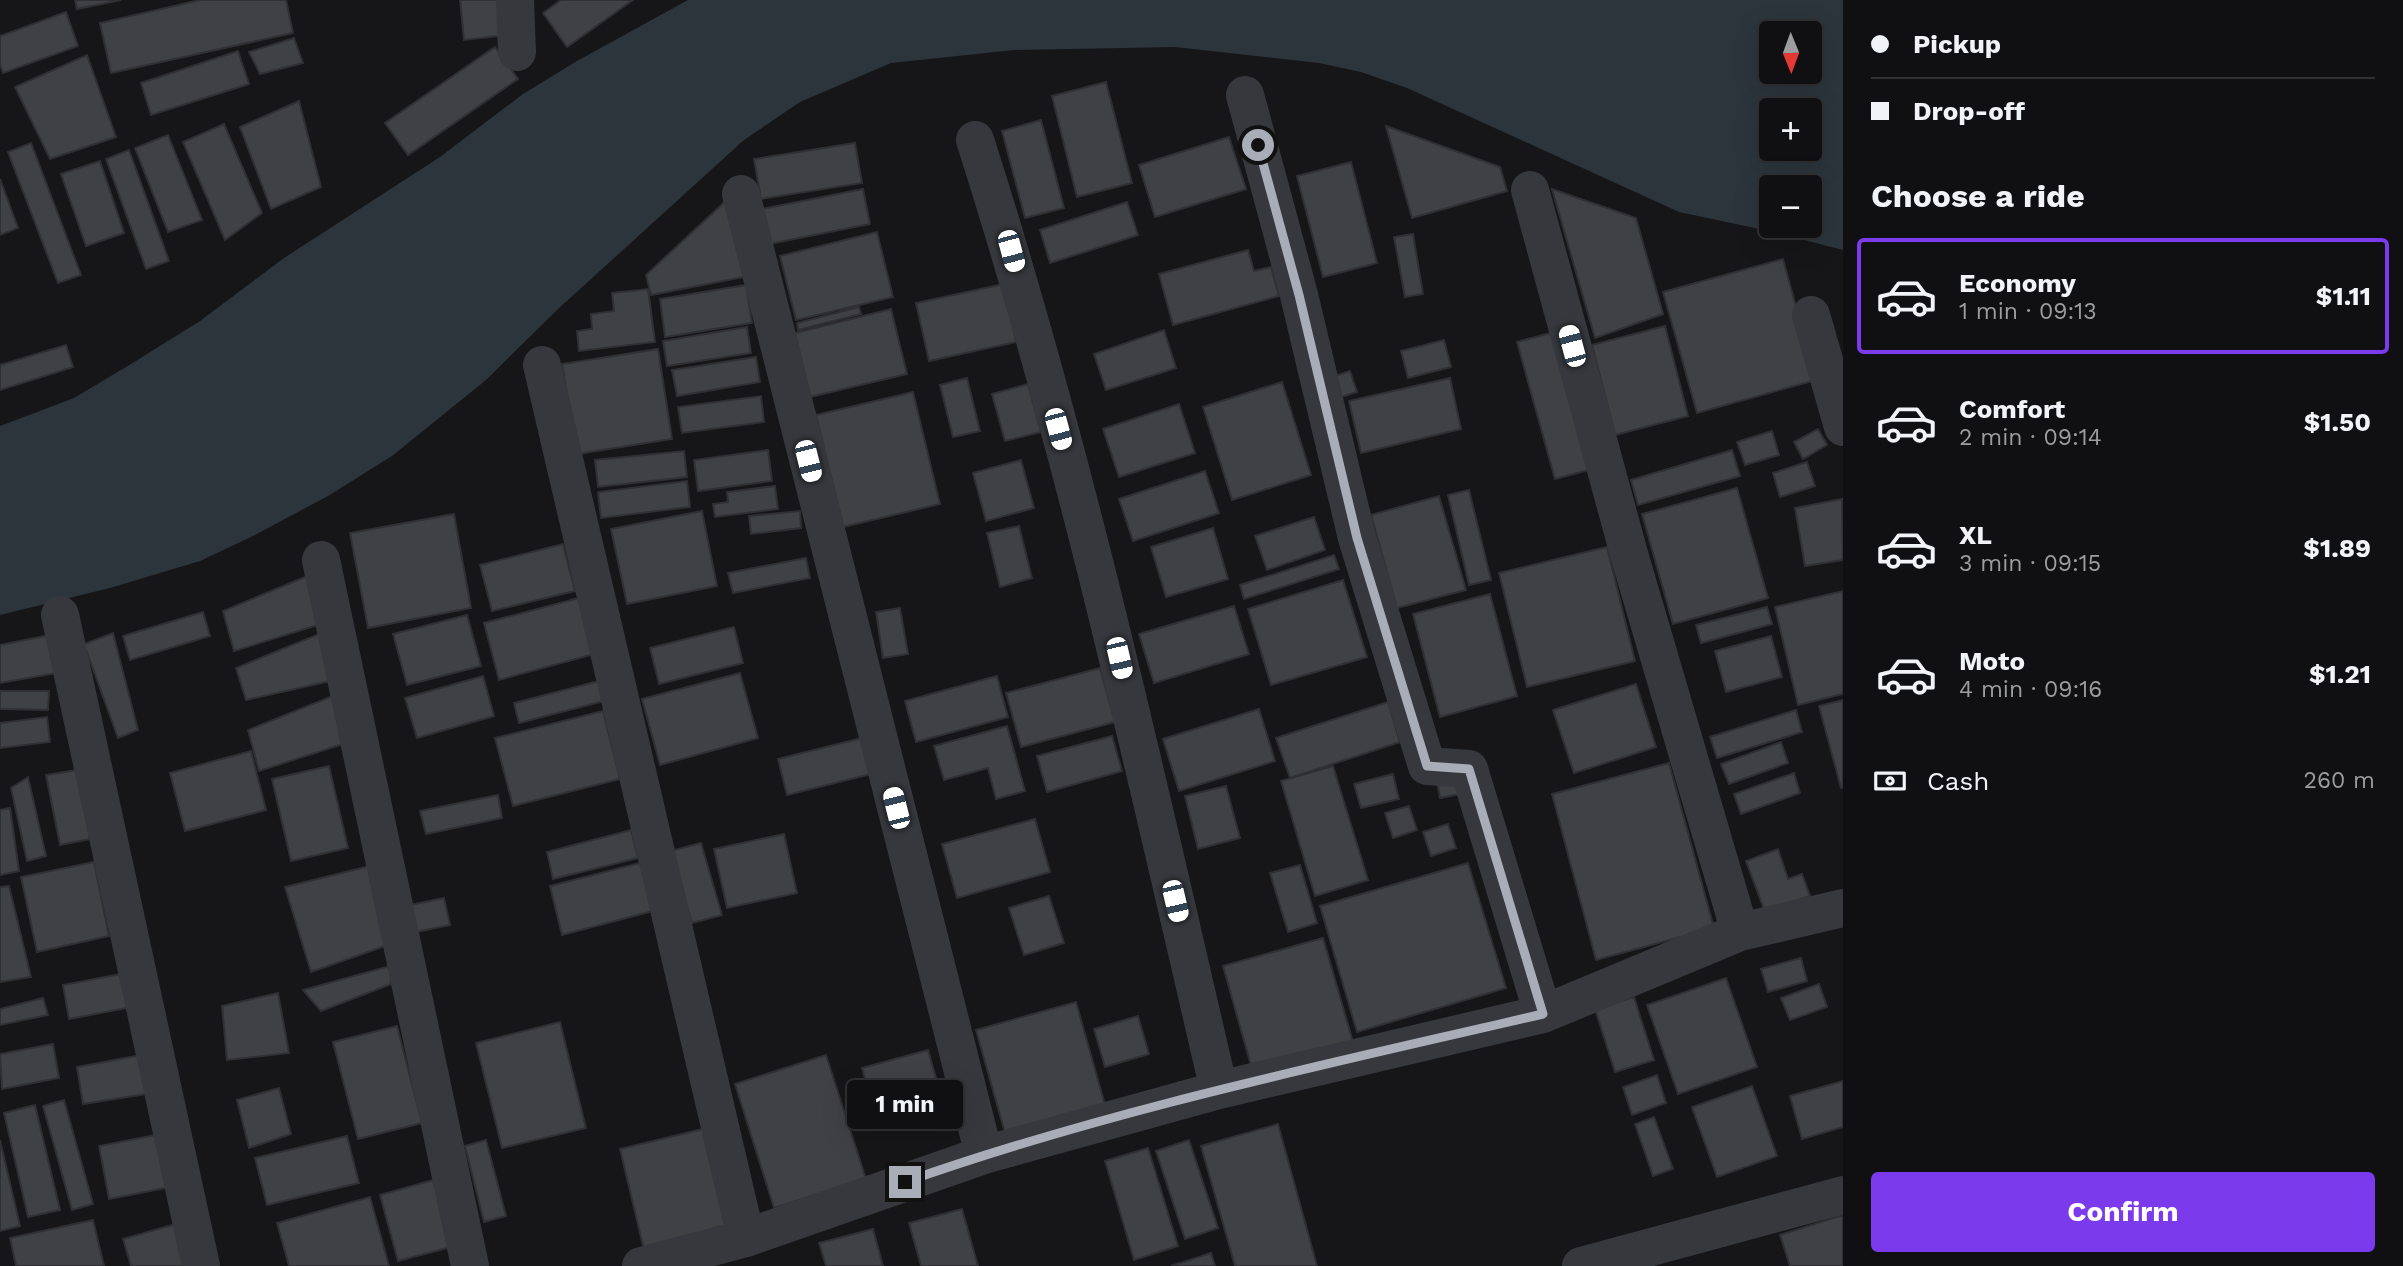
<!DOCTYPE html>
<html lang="en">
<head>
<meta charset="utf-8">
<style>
	:root { --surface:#101012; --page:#1e1e20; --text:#f1f3f6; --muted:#9c9d9f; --line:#303032; --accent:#7c3aed }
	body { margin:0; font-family:"Work Sans",sans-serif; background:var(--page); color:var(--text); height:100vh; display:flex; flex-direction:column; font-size:26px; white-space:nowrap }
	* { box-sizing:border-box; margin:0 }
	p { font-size:23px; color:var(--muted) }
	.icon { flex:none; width:38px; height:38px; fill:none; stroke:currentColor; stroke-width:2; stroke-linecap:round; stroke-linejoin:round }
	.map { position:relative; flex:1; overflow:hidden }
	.panel { display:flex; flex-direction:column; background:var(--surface); width:560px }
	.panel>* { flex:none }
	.hud { display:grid; align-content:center; height:154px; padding:0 28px; background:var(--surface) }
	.needle { width:46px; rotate:179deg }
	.controls { position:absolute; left:1759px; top:21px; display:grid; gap:14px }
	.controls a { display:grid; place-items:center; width:63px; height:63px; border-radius:7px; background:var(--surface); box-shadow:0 7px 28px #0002,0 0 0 2px var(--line); font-size:35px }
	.end { position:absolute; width:32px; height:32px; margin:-16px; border:9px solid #a8adb8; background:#111; box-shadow:0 0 0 4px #111 }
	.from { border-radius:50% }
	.bubble { position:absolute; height:49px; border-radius:7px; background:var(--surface); box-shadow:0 7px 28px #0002,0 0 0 2px var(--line); font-size:23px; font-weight:700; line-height:49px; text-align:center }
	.car { position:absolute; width:21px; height:42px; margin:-21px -10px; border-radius:9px; box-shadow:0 0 5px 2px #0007; background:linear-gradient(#fff 24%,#345 0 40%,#fff 0 76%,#345 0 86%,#fff 0) }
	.hud b { display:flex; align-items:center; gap:24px; height:66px; font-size:26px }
	.hud b+b { border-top:2px solid var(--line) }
	.hud i { width:18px; height:18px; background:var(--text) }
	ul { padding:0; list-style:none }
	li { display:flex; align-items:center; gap:21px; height:116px; margin:0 14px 10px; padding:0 14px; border:4px solid transparent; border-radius:7px }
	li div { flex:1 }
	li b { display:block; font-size:26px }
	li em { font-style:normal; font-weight:700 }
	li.selected { border-color:var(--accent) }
	li>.icon { width:63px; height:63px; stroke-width:1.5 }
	h2 { padding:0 28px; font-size:32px; line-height:84px }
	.pay { display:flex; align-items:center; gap:18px; height:77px; padding:0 28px; font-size:26px }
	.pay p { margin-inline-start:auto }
	.primary-button { display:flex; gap:14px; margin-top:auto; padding:14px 28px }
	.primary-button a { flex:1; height:80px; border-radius:7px; background:var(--accent); color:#fff; font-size:28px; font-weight:700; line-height:80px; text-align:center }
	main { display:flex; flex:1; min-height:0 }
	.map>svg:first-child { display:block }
</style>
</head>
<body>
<main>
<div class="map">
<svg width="1843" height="1266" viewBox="0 0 1843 1266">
	<rect width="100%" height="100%" fill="#161618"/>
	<path fill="#2c353c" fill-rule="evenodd" d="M 688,0 L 1843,0 L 1843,250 L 1769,231 L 1679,212 L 1407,88 L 1361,72 L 1319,63 L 1175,47 L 1014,50 L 891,63 L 800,102 L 744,140 L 558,309 L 486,380 L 392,456 L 328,496 L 251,537 L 200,561 L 110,588 L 0,615 L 0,426 L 74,398 L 131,364 L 200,321 L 284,258 L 440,157 L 523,94 L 577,61 ZM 1771,33 L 1810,33 L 1810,72 L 1771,72 ZM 1771,110 L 1810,110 L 1810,149 L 1771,149 ZM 1771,187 L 1810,187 L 1810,226 L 1771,226 Z"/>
	<path fill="#404145" stroke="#303034" stroke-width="2" d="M 75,0 L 121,0 L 77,9 Z
		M 200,0 L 286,0 L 293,33 L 111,73 L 100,23 Z
		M 460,0 L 504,0 L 507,35 L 464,40 Z
		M 561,0 L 633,0 L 567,47 L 543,13 Z
		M 66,12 L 78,46 L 3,73 L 0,64 L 0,36 Z
		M 294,38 L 303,63 L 260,74 L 249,52 Z
		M 495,47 L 518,79 L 408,155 L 385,123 Z
		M 238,51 L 249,84 L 151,115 L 141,83 Z
		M 87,55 L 116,137 L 50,159 L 15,87 Z
		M 1106,82 L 1132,183 L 1077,197 L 1052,96 Z
		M 299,101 L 321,187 L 271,209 L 240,127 Z
		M 1041,120 L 1064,208 L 1025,218 L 1002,131 Z
		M 224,124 L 262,213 L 225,240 L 183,142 Z
		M 1386,126 L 1500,167 L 1507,191 L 1412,218 Z
		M 168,135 L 202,220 L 168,232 L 135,148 Z
		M 1229,137 L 1246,189 L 1155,217 L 1139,165 Z
		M 31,143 L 81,275 L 58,283 L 8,152 Z
		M 855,143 L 862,183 L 761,199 L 754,159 Z
		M 129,150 L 169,261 L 146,269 L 106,159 Z
		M 100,161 L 124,233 L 86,246 L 61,174 Z
		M 1351,162 L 1377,263 L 1323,277 L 1297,176 Z
		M 0,179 L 18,228 L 0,235 Z
		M 863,189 L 870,224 L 769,244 L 762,209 Z
		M 1552,189 L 1636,218 L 1663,314 L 1595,338 Z
		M 731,196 L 749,276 L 651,295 L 646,275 Z
		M 1127,202 L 1138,235 L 1050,263 L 1040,230 Z
		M 877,232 L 893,297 L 796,320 L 780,256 Z
		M 1413,234 L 1423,294 L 1405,297 L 1394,237 Z
		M 1248,250 L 1254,271 L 1271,267 L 1279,296 L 1173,325 L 1159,274 Z
		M 1783,259 L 1816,380 L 1697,413 L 1663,292 Z
		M 1004,284 L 1016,342 L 929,361 L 916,303 Z
		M 746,285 L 752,323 L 665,337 L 660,299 Z
		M 648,289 L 655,342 L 579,351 L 577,331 L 592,329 L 591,314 L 614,311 L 612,293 Z
		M 859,307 L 861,314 L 798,330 L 797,323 Z
		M 891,309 L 907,374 L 810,397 L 795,333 Z
		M 1665,326 L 1688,416 L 1615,435 L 1592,345 Z
		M 747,327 L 751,353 L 667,366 L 663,341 Z
		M 1164,330 L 1176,368 L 1106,390 L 1094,354 Z
		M 1554,332 L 1592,469 L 1555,479 L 1517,342 Z
		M 1444,340 L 1451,367 L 1408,378 L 1401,351 Z
		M 66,345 L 73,367 L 0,390 L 0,365 Z
		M 658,349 L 672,439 L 577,454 L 562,364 Z
		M 756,357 L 760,382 L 677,396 L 672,370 Z
		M 1350,371 L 1357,392 L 1341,397 L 1335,376 Z
		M 967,378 L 980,431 L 953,437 L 940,385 Z
		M 1450,378 L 1461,429 L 1361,453 L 1349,401 Z
		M 1282,382 L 1311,475 L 1232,500 L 1203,407 Z
		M 1028,384 L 1041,432 L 1005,441 L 992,394 Z
		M 913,392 L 940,504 L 843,527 L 816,415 Z
		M 761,396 L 764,422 L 682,433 L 678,407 Z
		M 1179,404 L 1195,453 L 1119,477 L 1103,429 Z
		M 1818,429 L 1827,445 L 1803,459 L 1794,442 Z
		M 1772,431 L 1779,455 L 1745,465 L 1737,442 Z
		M 768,450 L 772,481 L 698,491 L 694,460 Z
		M 1732,450 L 1740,476 L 1638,505 L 1631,480 Z
		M 684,451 L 687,477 L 598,487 L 595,460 Z
		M 1021,460 L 1034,508 L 986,521 L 973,473 Z
		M 1807,462 L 1815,486 L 1780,497 L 1773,473 Z
		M 1205,471 L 1219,513 L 1133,541 L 1119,499 Z
		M 687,481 L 690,507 L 601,518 L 598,492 Z
		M 775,486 L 778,509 L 715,517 L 713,504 L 728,502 L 727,492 Z
		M 1737,488 L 1768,598 L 1673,624 L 1642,514 Z
		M 1469,490 L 1491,580 L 1469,585 L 1448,495 Z
		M 1439,496 L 1466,590 L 1397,608 L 1371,515 Z
		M 1842,499 L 1843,560 L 1805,566 L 1795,508 Z
		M 702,511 L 717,586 L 627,604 L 611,529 Z
		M 800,511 L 801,528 L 751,534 L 749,516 Z
		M 454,514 L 471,608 L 368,628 L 350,533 Z
		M 1314,517 L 1325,550 L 1267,570 L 1255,536 Z
		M 1019,526 L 1032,578 L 1000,587 L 987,533 Z
		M 1213,528 L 1228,579 L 1166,597 L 1151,547 Z
		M 563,544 L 575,591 L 492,611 L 480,565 Z
		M 1607,547 L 1635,661 L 1527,687 L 1499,573 Z
		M 1334,555 L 1339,569 L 1244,599 L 1240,585 Z
		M 806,558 L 810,578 L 733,593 L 728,573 Z
		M 310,575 L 321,624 L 234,651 L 223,611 Z
		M 1343,580 L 1367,657 L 1271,685 L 1248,609 Z
		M 1843,591 L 1843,694 L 1798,705 L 1775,607 Z
		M 1490,594 L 1517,696 L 1440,717 L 1413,614 Z
		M 579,598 L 594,654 L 499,680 L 484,623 Z
		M 1234,606 L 1249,654 L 1154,683 L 1139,634 Z
		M 1767,607 L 1772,624 L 1701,643 L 1696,625 Z
		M 900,608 L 908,654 L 883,658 L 876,612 Z
		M 203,612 L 210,636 L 130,660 L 123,636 Z
		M 467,615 L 481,666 L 407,685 L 393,634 Z
		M 734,627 L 743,663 L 659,684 L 650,648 Z
		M 324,632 L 335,680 L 246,700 L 236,668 Z
		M 113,633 L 138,730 L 118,738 L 84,644 Z
		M 50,635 L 57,673 L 0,683 L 0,645 Z
		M 1771,636 L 1782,677 L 1726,692 L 1715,651 Z
		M 1100,668 L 1115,722 L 1021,747 L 1006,693 Z
		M 740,673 L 758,738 L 660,765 L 642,699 Z
		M 483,676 L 494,716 L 417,738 L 405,698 Z
		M 997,676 L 1008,717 L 916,742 L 905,701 Z
		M 599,681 L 604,701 L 519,723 L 514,703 Z
		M 1636,684 L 1656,747 L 1574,773 L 1553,710 Z
		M 0,691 L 49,691 L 48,710 L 0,709 Z
		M 335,695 L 346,743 L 259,771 L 248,730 Z
		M 1843,700 L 1843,788 L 1841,788 L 1819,706 Z
		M 1388,702 L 1400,742 L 1290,778 L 1276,738 Z
		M 1259,709 L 1275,761 L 1179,791 L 1163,739 Z
		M 1796,710 L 1802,732 L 1717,758 L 1710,737 Z
		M 603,711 L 620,779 L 513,806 L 495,738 Z
		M 47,717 L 50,742 L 0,748 L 0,723 Z
		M 1007,726 L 1025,791 L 996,799 L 988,768 L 944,780 L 934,746 Z
		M 1112,736 L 1122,771 L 1047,792 L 1037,756 Z
		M 862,738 L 871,774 L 787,795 L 778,759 Z
		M 1781,742 L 1788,763 L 1729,784 L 1721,764 Z
		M 251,751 L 266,810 L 185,831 L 170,773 Z
		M 1669,763 L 1714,928 L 1596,960 L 1552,794 Z
		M 329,766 L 348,848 L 291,861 L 272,779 Z
		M 1333,766 L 1368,880 L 1315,896 L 1281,781 Z
		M 77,770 L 90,839 L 60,845 L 46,775 Z
		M 1794,773 L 1800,793 L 1741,814 L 1734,794 Z
		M 1393,774 L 1399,799 L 1361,808 L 1354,784 Z
		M 28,777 L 46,856 L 27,861 L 11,788 Z
		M 1459,777 L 1461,794 L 1440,798 L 1437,781 Z
		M 1226,786 L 1240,838 L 1198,849 L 1185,796 Z
		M 498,795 L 502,818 L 426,834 L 420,811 Z
		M 1409,806 L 1417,830 L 1393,838 L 1385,813 Z
		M 10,808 L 19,871 L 0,875 L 0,810 Z
		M 1035,819 L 1050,872 L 957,898 L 942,844 Z
		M 1448,824 L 1456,848 L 1431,856 L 1423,832 Z
		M 631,830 L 638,858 L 553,879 L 547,852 Z
		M 784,834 L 797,893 L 727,908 L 714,849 Z
		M 701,843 L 722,915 L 692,923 L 671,851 Z
		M 1778,849 L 1788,879 L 1802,874 L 1810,896 L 1765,912 L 1746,861 Z
		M 94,862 L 109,936 L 37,952 L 21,877 Z
		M 640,863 L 653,911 L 562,935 L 550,886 Z
		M 1468,863 L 1506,988 L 1357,1032 L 1320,906 Z
		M 374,865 L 388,945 L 311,972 L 285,887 Z
		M 1300,865 L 1317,923 L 1288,932 L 1270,873 Z
		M 9,886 L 31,977 L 0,982 L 0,887 Z
		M 1049,896 L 1064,943 L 1024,955 L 1009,908 Z
		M 444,898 L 450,925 L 416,932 L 410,905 Z
		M 1323,938 L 1353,1042 L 1252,1069 L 1223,966 Z
		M 1801,958 L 1807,981 L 1768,992 L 1761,969 Z
		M 390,966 L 391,984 L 321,1011 L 303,990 Z
		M 121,974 L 127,1008 L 69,1019 L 63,985 Z
		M 1726,978 L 1757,1067 L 1678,1094 L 1647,1005 Z
		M 1819,984 L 1827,1007 L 1790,1020 L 1781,998 Z
		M 278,993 L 289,1053 L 227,1060 L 222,1006 Z
		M 1634,997 L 1654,1060 L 1615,1072 L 1595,1009 Z
		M 43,998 L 48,1015 L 0,1025 L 0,1009 Z
		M 1076,1002 L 1105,1105 L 1005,1133 L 976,1030 Z
		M 1138,1016 L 1149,1054 L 1105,1067 L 1094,1029 Z
		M 560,1022 L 586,1128 L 502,1148 L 476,1043 Z
		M 397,1026 L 422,1123 L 358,1139 L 333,1042 Z
		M 53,1044 L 59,1078 L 2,1089 L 0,1054 Z
		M 928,1050 L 942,1099 L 876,1118 L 862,1068 Z
		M 152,1053 L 159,1092 L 83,1104 L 77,1067 Z
		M 826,1055 L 866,1179 L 774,1208 L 735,1084 Z
		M 1657,1075 L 1666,1103 L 1632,1115 L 1623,1087 Z
		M 1843,1081 L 1843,1127 L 1802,1139 L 1790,1096 Z
		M 1752,1086 L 1777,1156 L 1717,1177 L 1692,1107 Z
		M 279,1088 L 291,1134 L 249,1148 L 237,1100 Z
		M 64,1100 L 93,1204 L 72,1210 L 43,1106 Z
		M 35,1105 L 60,1210 L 28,1217 L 4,1113 Z
		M 1654,1117 L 1673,1169 L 1653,1176 L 1635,1124 Z
		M 1278,1124 L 1317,1266 L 1235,1266 L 1201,1146 Z
		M 703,1129 L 729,1234 L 645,1254 L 620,1149 Z
		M 171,1132 L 181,1185 L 109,1199 L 99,1146 Z
		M 347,1136 L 359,1183 L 267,1205 L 255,1158 Z
		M 0,1140 L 20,1226 L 0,1231 Z
		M 486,1140 L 506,1216 L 484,1222 L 465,1146 Z
		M 1189,1140 L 1218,1228 L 1185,1239 L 1156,1151 Z
		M 1148,1148 L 1178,1246 L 1134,1260 L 1105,1161 Z
		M 433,1180 L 451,1247 L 398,1261 L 380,1195 Z
		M 370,1197 L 389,1266 L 289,1266 L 277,1223 Z
		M 962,1209 L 978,1266 L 921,1266 L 909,1223 Z
		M 1843,1215 L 1843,1266 L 1790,1266 L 1780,1235 Z
		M 93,1220 L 104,1266 L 16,1266 L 10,1238 Z
		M 176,1224 L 188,1266 L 131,1266 L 123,1239 Z
		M 873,1229 L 883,1266 L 826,1266 L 819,1243 Z
		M 1211,1253 L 1215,1266 L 1171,1266 Z"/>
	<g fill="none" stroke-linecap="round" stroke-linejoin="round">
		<path stroke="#37383d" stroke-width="38" d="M 515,0 L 517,52
			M 1245,95 L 1299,295 L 1357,538 L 1427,766 L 1469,769 L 1543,1014
			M 975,140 C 1075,452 1145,772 1219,1090
			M 1530,190 L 1629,554 L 1740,932
			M 741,194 L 984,1155
			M 1811,315 L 1843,427
			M 542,365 L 746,1238
			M 321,560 L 470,1266
			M 60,615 L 201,1266
			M 641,1266 L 746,1238 L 984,1155 L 1219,1090 L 1543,1014 L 1740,932 L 1843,908
			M 1581,1266 L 1843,1195"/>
	</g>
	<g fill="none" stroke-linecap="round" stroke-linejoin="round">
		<path stroke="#a8adb8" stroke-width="9" d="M 905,1182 C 1112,1109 1329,1064 1543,1014 L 1469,769 L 1427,766 L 1357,538 L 1299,295 L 1258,145"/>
	</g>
</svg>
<div class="controls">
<a><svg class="needle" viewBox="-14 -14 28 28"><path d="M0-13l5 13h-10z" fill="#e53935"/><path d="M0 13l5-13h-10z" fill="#9c9d9f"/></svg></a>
<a>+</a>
<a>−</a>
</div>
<i class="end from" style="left:1258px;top:145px"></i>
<i class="end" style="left:905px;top:1182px"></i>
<div class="bubble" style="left:847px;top:1080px;width:116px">1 min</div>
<i class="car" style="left:1011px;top:251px;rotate:165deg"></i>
<i class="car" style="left:1572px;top:346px;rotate:345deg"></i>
<i class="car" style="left:1058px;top:429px;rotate:165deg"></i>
<i class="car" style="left:808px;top:461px;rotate:166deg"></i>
<i class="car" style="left:1119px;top:658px;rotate:167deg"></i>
<i class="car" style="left:896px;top:808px;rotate:346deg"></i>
<i class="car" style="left:1175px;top:901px;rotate:167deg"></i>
</div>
<section class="panel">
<div class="hud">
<b><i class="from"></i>Pickup</b>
<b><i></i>Drop-off</b>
</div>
<h2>Choose a ride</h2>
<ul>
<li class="selected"><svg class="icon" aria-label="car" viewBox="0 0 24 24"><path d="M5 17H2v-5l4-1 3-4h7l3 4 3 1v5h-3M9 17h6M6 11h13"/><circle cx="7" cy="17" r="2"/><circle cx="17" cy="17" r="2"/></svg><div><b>Economy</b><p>1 min · 09:13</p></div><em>$1.11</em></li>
<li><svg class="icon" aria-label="car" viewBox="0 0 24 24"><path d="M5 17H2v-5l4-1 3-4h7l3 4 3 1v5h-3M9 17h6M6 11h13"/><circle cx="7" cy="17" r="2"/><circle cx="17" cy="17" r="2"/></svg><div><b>Comfort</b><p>2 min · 09:14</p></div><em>$1.50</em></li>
<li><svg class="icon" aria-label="car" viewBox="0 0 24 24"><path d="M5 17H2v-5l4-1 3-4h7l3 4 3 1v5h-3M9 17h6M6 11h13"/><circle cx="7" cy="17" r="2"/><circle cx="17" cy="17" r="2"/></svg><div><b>XL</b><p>3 min · 09:15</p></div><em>$1.89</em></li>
<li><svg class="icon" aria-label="car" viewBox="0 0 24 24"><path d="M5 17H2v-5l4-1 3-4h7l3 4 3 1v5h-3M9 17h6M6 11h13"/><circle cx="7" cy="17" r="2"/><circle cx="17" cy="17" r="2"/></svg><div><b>Moto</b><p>4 min · 09:16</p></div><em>$1.21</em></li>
</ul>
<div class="pay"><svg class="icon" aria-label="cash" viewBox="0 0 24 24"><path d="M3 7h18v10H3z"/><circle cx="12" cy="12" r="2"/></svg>Cash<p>260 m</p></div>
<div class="primary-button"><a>Confirm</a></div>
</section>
</main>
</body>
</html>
